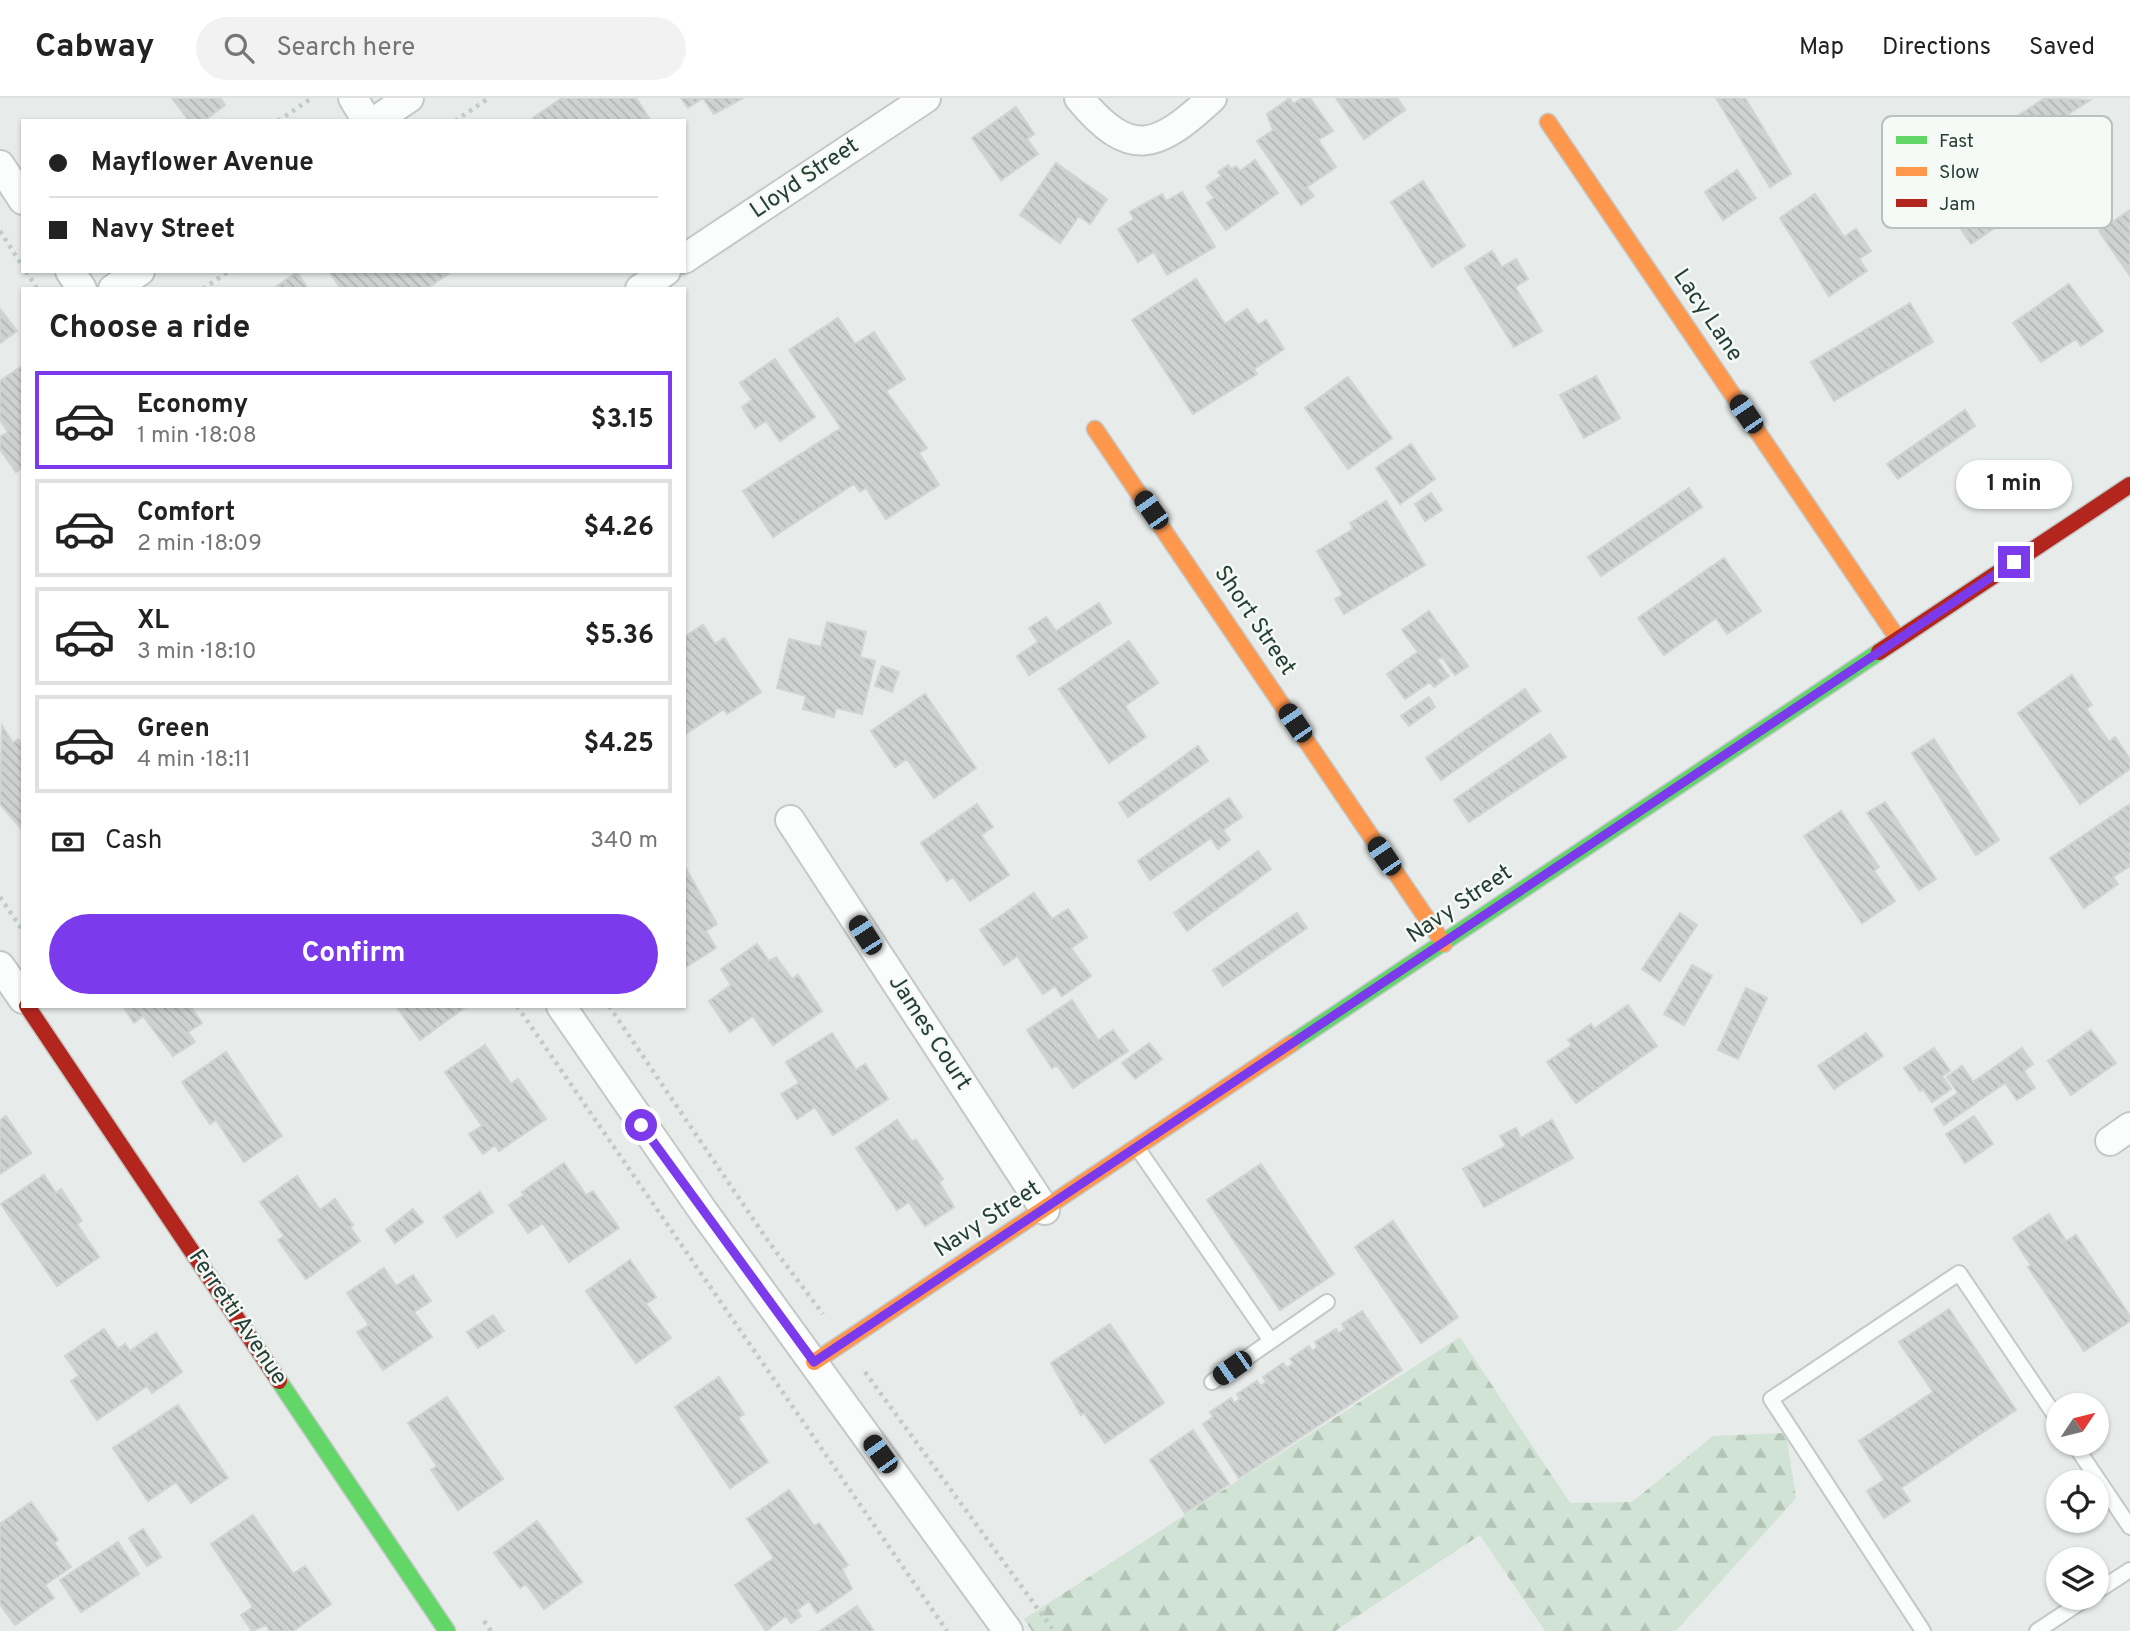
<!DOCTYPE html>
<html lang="en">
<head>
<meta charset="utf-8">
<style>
	:root { --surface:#fff; --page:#f2f2f2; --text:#222; --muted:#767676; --line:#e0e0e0; --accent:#7c3aed }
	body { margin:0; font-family:Overpass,sans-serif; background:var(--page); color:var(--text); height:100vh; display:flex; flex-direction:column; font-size:26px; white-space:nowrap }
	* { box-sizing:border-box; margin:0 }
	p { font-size:23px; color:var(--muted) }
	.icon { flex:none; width:38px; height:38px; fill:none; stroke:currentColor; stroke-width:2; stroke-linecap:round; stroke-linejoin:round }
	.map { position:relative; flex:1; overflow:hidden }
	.panel { position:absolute; left:21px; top:189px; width:665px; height:721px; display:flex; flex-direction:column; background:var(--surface); border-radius:0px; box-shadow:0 2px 5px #0004 }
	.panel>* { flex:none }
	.guide { position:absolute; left:21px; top:21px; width:665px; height:154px; border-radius:0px; box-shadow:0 2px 5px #0004; display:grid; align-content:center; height:154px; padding:0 28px; background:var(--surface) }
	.needle { width:46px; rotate:55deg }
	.controls { position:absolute; left:2046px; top:1295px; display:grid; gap:14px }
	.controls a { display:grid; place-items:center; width:63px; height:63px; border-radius:50%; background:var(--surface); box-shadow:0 2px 5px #0004; font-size:35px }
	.end { position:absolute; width:32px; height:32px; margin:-16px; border:9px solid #7c3aed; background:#fff; box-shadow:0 0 0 4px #fff }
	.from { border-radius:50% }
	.bubble { position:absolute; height:49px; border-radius:24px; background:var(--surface); box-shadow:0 2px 5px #0004; font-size:23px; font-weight:700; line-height:49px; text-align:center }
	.car { position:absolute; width:21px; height:42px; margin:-21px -10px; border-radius:9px; box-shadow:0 0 5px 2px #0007; background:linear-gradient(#222 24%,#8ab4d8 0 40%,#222 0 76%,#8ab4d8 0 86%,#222 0) }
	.guide b { display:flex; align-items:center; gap:24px; height:66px; font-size:26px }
	.guide b+b { border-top:2px solid var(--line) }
	.guide i { width:18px; height:18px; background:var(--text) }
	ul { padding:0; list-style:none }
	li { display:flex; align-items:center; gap:21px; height:98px; margin:0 14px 10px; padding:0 14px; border:4px solid var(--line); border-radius:0px }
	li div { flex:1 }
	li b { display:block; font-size:26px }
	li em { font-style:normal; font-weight:700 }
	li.on { border-color:var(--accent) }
	li>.icon { width:63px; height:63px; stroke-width:1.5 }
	h2 { padding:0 28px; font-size:32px; line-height:84px }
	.pay { display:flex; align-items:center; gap:18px; height:77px; padding:0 28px; font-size:26px }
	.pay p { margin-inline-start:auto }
	.cta { display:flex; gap:14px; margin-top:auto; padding:14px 28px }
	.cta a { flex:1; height:80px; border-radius:42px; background:var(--accent); color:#fff; font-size:28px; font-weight:700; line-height:80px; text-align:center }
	header { display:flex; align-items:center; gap:42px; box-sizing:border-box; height:98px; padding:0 35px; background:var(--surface); border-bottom:2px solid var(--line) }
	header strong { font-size:33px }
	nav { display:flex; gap:38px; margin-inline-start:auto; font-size:24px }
	.search { width:490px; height:63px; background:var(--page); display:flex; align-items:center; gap:18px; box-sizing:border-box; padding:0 24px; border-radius:38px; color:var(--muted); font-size:26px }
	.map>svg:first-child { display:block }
</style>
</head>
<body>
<header>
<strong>Cabway</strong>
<div class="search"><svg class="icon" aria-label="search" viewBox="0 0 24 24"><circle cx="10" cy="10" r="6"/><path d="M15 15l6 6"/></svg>Search here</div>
<nav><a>Map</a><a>Directions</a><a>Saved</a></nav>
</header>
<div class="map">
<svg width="2130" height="1533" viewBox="0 0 2130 1533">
	<defs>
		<pattern id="forest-firs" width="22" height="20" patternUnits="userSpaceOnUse" patternTransform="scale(1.75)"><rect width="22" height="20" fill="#d1e3d5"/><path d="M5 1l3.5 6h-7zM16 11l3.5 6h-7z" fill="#b3c4b7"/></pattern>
		<pattern id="building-back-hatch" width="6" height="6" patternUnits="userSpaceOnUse" patternTransform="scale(1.75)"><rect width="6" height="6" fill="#ced2d0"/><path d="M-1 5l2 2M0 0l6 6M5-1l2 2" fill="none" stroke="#b1b5b3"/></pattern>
	</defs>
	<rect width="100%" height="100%" fill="#e7ebe9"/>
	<path fill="url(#forest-firs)" d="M 1460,1239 L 1570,1405 L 1632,1404 L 1713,1338 L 1786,1335 L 1796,1400 L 1676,1533 L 1545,1533 L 1480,1437 L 1335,1533 L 1032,1533 L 1024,1521 Z"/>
	<path fill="url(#building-back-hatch)" stroke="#d0d4d2" stroke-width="2" d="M 172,0 L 220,0 L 225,7 L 204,23 L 189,23 Z
		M 562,0 L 636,0 L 651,23 L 536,23 L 533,20 Z
		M 681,0 L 743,0 L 714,16 L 703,0 L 688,10 Z
		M 1290,0 L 1293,6 L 1302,0 L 1310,0 L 1333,33 L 1318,42 L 1336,69 L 1307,89 L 1314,98 L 1301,107 L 1257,43 L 1273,32 L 1267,16 Z
		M 1336,0 L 1397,0 L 1405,12 L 1364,41 Z
		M 1716,0 L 1745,0 L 1791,76 L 1770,89 Z
		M 2045,0 L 2090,2 L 1987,69 L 1973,47 Z
		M 1016,9 L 1034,36 L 1027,41 L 1038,56 L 1001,82 L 972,40 Z
		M 2029,61 L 2050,92 L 1971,146 L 1950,115 Z
		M 1255,62 L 1278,95 L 1226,132 L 1207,105 L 1214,100 L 1206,89 L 1221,78 L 1218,74 L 1228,67 L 1231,71 L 1236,68 L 1240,73 Z
		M 1056,65 L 1107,101 L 1090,126 L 1079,118 L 1060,145 L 1020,117 Z
		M 1737,72 L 1756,100 L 1723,122 L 1705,94 Z
		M 1423,83 L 1465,148 L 1432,169 L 1391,104 Z
		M 1182,94 L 1215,149 L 1167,177 L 1154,154 L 1138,164 L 1118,131 L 1134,121 L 1130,114 L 1162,96 L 1166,103 Z
		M 1815,96 L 1844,139 L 1856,131 L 1871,153 L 1859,161 L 1867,173 L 1829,198 L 1780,120 Z
		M 2130,112 L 2130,178 L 2099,133 Z
		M 1492,153 L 1502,169 L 1516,161 L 1528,181 L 1515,189 L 1542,233 L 1514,249 L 1465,170 Z
		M 329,173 L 450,173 L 451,174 L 426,191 L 341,191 Z
		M 297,174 L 308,191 L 273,191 Z
		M 1196,181 L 1225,226 L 1247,211 L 1258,227 L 1266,222 L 1284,251 L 1254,271 L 1257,276 L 1193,316 L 1132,222 Z
		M 2069,186 L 2103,233 L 2081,248 L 2076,241 L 2041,264 L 2013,225 Z
		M 1910,205 L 1933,244 L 1834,303 L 1811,264 Z
		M 0,211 L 17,233 L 0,245 Z
		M 838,220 L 855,246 L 874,234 L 905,281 L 886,293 L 927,350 L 919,355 L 939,387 L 886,421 L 866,390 L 860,394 L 854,386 L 773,439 L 743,393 L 841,330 L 789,252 Z
		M 775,261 L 815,319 L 780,343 L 766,323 L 755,330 L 742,309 L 752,302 L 740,285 Z
		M 22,268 L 23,369 L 16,374 L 0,351 L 0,339 L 8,334 L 0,322 L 0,283 Z
		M 1596,278 L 1620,320 L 1584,340 L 1560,297 Z
		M 1348,279 L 1392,340 L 1348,371 L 1305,310 Z
		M 1965,312 L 1975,328 L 1898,381 L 1887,366 Z
		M 1411,346 L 1435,381 L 1400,406 L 1376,370 Z
		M 1689,390 L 1702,409 L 1601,478 L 1588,459 Z
		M 1431,395 L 1442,412 L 1425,423 L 1415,406 Z
		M 1386,403 L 1425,467 L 1344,516 L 1335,501 L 1343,497 L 1317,453 L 1353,431 L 1350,425 Z
		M 1724,460 L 1761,513 L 1727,536 L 1716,520 L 1664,557 L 1638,520 Z
		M 1099,505 L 1111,525 L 1029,577 L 1017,558 L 1038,544 L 1029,530 L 1046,519 L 1056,533 Z
		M 1429,513 L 1468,568 L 1455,577 L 1442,559 L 1437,562 L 1449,578 L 1434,589 L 1430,584 L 1405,601 L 1387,576 L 1418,554 L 1402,532 Z
		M 827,524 L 866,534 L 860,559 L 875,563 L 862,616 L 836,610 L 834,619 L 803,611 L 806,598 L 777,590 L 789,541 L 821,549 Z
		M 703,527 L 715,546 L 724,540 L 761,594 L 727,616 L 724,611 L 684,637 L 684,539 Z
		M 1129,543 L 1158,585 L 1125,608 L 1146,639 L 1109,665 L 1059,591 Z
		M 882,568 L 899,574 L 892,594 L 875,588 Z
		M 2072,577 L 2092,607 L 2086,611 L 2109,644 L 2115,639 L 2130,661 L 2130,671 L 2080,706 L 2018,615 Z
		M 1525,591 L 1540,613 L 1441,682 L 1426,660 Z
		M 925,596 L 976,670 L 934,700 L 907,661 L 895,669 L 871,633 Z
		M 1429,599 L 1435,609 L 1409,628 L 1401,618 Z
		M 2,628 L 13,645 L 18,641 L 23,646 L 23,733 L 0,706 Z
		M 1550,636 L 1566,659 L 1469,724 L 1454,702 Z
		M 1934,641 L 1999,742 L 1976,757 L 1912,655 Z
		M 1198,648 L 1208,663 L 1128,719 L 1119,705 Z
		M 1229,700 L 1242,719 L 1223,732 L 1230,742 L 1218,751 L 1211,740 L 1150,782 L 1138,763 Z
		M 1885,704 L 1936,781 L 1919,792 L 1867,715 Z
		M 977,706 L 993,729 L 981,737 L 1009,777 L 970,803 L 953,779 L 947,783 L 921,745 Z
		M 2130,706 L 2130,768 L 2113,779 L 2118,786 L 2084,810 L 2050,760 Z
		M 1841,713 L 1879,769 L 1874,773 L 1895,803 L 1862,825 L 1804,738 Z
		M 1258,753 L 1271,771 L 1187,833 L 1174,815 Z
		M 684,767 L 717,826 L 706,833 L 716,850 L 684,870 Z
		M 1034,795 L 1052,821 L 1068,811 L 1087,839 L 1071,850 L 1091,878 L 1062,898 L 1055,888 L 1043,896 L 1017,858 L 1004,867 L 980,832 Z
		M 1297,815 L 1307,830 L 1223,888 L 1213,872 Z
		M 1680,815 L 1697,827 L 1660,883 L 1642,871 Z
		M 757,846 L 769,863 L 776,859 L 792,881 L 798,877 L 822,913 L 773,947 L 753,918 L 730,934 L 709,903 L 731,887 L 721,871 Z
		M 1692,867 L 1712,878 L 1684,927 L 1664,916 Z
		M 1746,890 L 1767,900 L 1738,961 L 1718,952 Z
		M 1072,902 L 1098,942 L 1113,932 L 1128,953 L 1073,990 L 1057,967 L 1052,970 L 1027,932 Z
		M 1628,907 L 1657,948 L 1576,1005 L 1547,964 L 1572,947 L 1568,942 L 1591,926 L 1594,931 Z
		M 123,908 L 190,908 L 202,925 L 188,934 L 195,944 L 173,958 L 143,918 L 134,925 Z
		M 396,908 L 467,908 L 420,942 Z
		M 2091,932 L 2116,965 L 2071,997 L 2048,963 Z
		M 832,935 L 856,972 L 865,966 L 888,1001 L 833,1037 L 815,1009 L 797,1021 L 781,996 L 799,985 L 786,964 Z
		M 1866,935 L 1883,958 L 1834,991 L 1818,968 Z
		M 1149,945 L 1162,961 L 1135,981 L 1122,965 Z
		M 485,947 L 511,986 L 518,981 L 546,1021 L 499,1053 L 495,1047 L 483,1056 L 469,1036 L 482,1028 L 445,974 Z
		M 1934,950 L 1950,973 L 1942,978 L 1951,991 L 1932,1004 L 1923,991 L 1920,993 L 1904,970 Z
		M 2022,950 L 2033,966 L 2024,973 L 2035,990 L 2017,1002 L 2005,985 L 1944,1027 L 1934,1011 L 1958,995 L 1947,979 L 1962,968 L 1973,984 Z
		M 226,954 L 282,1038 L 244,1064 L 216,1022 L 210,1026 L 182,984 Z
		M 6,1018 L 31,1055 L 0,1076 L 0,1022 Z
		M 1974,1018 L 1993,1046 L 1965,1065 L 1946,1036 Z
		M 897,1022 L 912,1044 L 916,1042 L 943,1081 L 939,1084 L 954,1109 L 925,1128 L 909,1104 L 897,1112 L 856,1050 Z
		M 1552,1022 L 1573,1060 L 1484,1109 L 1463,1071 L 1506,1048 L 1500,1038 L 1516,1030 L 1521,1040 Z
		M 564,1065 L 586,1097 L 593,1093 L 619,1130 L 569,1164 L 543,1125 L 528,1135 L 509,1107 L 524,1097 L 522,1094 Z
		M 1261,1066 L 1334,1176 L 1280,1212 L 1207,1102 Z
		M 44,1077 L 56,1095 L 61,1091 L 82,1123 L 77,1126 L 99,1159 L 57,1188 L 1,1106 Z
		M 297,1078 L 320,1112 L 335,1101 L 353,1127 L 350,1129 L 360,1143 L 306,1181 L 278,1142 L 284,1138 L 260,1104 Z
		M 480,1094 L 493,1114 L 457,1139 L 444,1119 Z
		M 413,1111 L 423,1124 L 395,1145 L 386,1132 Z
		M 2049,1116 L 2066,1143 L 2076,1137 L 2130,1218 L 2130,1223 L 2084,1253 L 2028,1169 L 2031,1167 L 2013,1140 Z
		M 1393,1123 L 1458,1219 L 1421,1245 L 1355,1149 Z
		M 630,1162 L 656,1199 L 646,1206 L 671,1240 L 636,1265 L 586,1193 Z
		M 384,1170 L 396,1188 L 413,1177 L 431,1203 L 414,1214 L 432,1239 L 383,1272 L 357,1234 L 369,1227 L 347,1195 Z
		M 1949,1211 L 2016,1312 L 1901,1390 L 1910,1403 L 1884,1420 L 1867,1393 L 1884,1382 L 1859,1343 L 1933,1294 L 1899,1244 Z
		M 1362,1213 L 1402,1272 L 1239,1380 L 1203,1326 L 1213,1319 L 1210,1314 L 1231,1300 L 1234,1305 L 1240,1301 L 1237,1296 L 1257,1283 L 1260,1288 L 1266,1284 L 1263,1279 L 1283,1265 L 1287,1270 L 1294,1265 L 1290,1261 L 1309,1248 L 1312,1253 L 1318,1249 L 1315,1244 L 1336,1231 L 1339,1235 L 1345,1231 L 1342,1226 Z
		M 493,1217 L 504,1233 L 478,1250 L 467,1234 Z
		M 1110,1226 L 1164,1305 L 1105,1345 L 1084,1315 L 1081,1317 L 1051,1265 Z
		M 104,1231 L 118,1251 L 125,1246 L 130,1253 L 156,1235 L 182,1274 L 152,1295 L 147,1288 L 97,1322 L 71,1283 L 79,1278 L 65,1258 Z
		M 719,1279 L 744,1316 L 738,1320 L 768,1364 L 730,1390 L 675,1309 Z
		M 447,1299 L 503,1381 L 458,1412 L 431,1372 L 437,1368 L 408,1325 Z
		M 178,1307 L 228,1380 L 191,1405 L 176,1384 L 148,1403 L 113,1350 Z
		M 1193,1332 L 1229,1386 L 1185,1415 L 1150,1362 Z
		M 789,1392 L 814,1428 L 819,1425 L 848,1467 L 842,1471 L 852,1491 L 817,1515 L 809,1503 L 797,1512 L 801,1518 L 791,1525 L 786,1518 L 766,1533 L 735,1487 L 774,1460 L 747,1421 Z
		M 31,1404 L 58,1442 L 54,1445 L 71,1469 L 45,1487 L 54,1500 L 15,1527 L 0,1506 L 0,1426 Z
		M 253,1417 L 293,1476 L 305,1468 L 331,1506 L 293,1533 L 270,1533 L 266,1527 L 252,1533 L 241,1517 L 253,1509 L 211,1446 Z
		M 537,1423 L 582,1484 L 544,1511 L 526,1486 L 520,1490 L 494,1455 Z
		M 143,1431 L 161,1459 L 147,1468 L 129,1440 Z
		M 118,1444 L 139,1476 L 81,1514 L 60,1482 Z
		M 857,1508 L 874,1533 L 820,1533 Z"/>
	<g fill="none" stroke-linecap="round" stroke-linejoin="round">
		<defs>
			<path id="lane" d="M 1138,1051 L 1271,1243 L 1212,1284
				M 1271,1243 L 1327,1204
				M 2074,1346 L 2130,1429
				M 2096,1494 L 2130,1472
				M 1923,1533 L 1771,1301 L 1959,1175 L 2058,1322
				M 2037,1533 L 2087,1500"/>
			<path id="street" d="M 353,0 L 367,23
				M 1079,0 C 1131,63 1158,50 1212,0
				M 375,23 L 409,0
				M 0,67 L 23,102
				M 684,161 L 926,0
				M 70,173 L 82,191
				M 113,191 L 140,173
				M 640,191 L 666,173
				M 790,722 L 1045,1112
				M 0,868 L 23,901
				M 561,908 L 703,1113 L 1008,1533
				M 2110,1043 L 2130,1029"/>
			<path id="fast" d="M 1291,946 L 1879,554
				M 279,1283 L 447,1533"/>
			<path id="slow" d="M 1548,24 L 1898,541
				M 1095,331 L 1444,846
				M 814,1264 L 1291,946"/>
			<path id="jam" d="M 1879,554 L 2130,387
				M 27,908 L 279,1283"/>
		</defs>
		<use href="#lane" stroke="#c4c8c6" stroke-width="18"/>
		<use href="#street" stroke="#c4c8c6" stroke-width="32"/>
		<use href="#fast" stroke="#c3c9c6" stroke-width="19"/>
		<use href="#slow" stroke="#c3c9c6" stroke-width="19"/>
		<use href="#jam" stroke="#c3c9c6" stroke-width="19"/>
		<path stroke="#c2cbc7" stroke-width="4.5" stroke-dasharray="3.5 5" stroke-linecap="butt" d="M 278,23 L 312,0
			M 455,23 L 489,0
			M 0,133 L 23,169
			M 26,173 L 37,191
			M 203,191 L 229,173
			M 0,799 L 23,833
			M 517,908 L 947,1533
			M 609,908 L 768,1143 L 823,1216
			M 865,1274 L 1054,1533
			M 484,1523 L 491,1533"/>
		<use href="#lane" stroke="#fbfcfc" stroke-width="14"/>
		<use href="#street" stroke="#fbfcfc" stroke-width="28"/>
		<use href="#fast" stroke="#63d668" stroke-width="16"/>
		<use href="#slow" stroke="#ff974d" stroke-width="16"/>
		<use href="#jam" stroke="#b3261e" stroke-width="16"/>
	</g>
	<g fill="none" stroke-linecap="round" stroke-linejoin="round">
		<path stroke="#7c3aed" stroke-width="9" d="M 641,1027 L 814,1264 L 2014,464"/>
	</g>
	<g text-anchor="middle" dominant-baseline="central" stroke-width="5" stroke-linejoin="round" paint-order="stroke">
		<g font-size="23" fill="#253f36" stroke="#f6faf7">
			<text transform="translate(805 81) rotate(-34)">Lloyd Street</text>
			<text transform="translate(1707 218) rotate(56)">Lacy Lane</text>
			<text transform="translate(1254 523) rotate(56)">Short Street</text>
			<text transform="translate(1460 807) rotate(-34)">Navy Street</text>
			<text transform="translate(929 935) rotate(57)">James Court</text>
			<text transform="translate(988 1122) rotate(-33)">Navy Street</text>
			<text transform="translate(237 1220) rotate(56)">Ferretti Avenue</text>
		</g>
	</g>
	<rect x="1882" y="18" width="230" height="112" rx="10" fill="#f6faf7" stroke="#b7c2bd" stroke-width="2"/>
	<rect x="1896" y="38" width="31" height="8" fill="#63d668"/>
	<rect x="1896" y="69" width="31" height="9" fill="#ff974d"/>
	<rect x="1896" y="101" width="31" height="8" fill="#b3261e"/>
	<g font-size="19" fill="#253f36">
		<text x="1939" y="49">Fast</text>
		<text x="1939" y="80">Slow</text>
		<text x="1939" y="112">Jam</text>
	</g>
</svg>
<div class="controls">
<a><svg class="needle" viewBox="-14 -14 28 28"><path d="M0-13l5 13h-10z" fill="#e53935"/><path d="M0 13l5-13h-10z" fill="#767676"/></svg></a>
<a><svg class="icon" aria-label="locate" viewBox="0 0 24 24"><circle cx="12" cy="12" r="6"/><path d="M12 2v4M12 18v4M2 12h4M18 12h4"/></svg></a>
<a><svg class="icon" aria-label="layers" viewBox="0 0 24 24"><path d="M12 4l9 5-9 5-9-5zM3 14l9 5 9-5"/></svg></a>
</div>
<i class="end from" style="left:641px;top:1027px"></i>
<i class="end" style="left:2014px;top:464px"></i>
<div class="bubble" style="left:1956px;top:362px;width:116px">1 min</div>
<i class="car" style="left:1746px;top:316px;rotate:326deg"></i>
<i class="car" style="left:1151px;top:412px;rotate:325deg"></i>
<i class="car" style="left:1295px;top:625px;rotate:326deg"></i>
<i class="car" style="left:1384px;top:758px;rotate:326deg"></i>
<i class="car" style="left:865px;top:837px;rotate:327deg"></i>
<i class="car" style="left:1232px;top:1270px;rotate:235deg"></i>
<i class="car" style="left:880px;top:1356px;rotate:324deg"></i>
<div class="guide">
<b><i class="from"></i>Mayflower Avenue</b>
<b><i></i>Navy Street</b>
</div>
<section class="panel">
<h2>Choose a ride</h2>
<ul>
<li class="on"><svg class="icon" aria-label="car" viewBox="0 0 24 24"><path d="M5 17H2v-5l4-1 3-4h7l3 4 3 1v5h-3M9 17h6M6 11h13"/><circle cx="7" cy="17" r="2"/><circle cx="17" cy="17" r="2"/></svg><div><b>Economy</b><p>1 min · 18:08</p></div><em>$3.15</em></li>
<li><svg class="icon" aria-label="car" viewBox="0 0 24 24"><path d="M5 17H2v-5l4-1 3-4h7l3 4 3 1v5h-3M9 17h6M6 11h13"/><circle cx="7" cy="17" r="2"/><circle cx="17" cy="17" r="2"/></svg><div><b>Comfort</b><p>2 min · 18:09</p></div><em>$4.26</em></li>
<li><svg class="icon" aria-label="car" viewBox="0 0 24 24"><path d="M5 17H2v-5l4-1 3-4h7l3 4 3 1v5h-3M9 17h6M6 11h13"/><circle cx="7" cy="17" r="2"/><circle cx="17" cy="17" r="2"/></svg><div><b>XL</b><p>3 min · 18:10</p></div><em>$5.36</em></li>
<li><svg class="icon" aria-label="car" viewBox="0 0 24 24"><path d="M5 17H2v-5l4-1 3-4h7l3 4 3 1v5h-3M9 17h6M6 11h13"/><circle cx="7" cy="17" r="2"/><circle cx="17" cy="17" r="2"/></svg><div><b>Green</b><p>4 min · 18:11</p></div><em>$4.25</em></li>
</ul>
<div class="pay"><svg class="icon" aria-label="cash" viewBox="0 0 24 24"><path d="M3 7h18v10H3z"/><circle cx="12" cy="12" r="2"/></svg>Cash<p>340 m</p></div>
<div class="cta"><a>Confirm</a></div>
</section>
</div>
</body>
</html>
